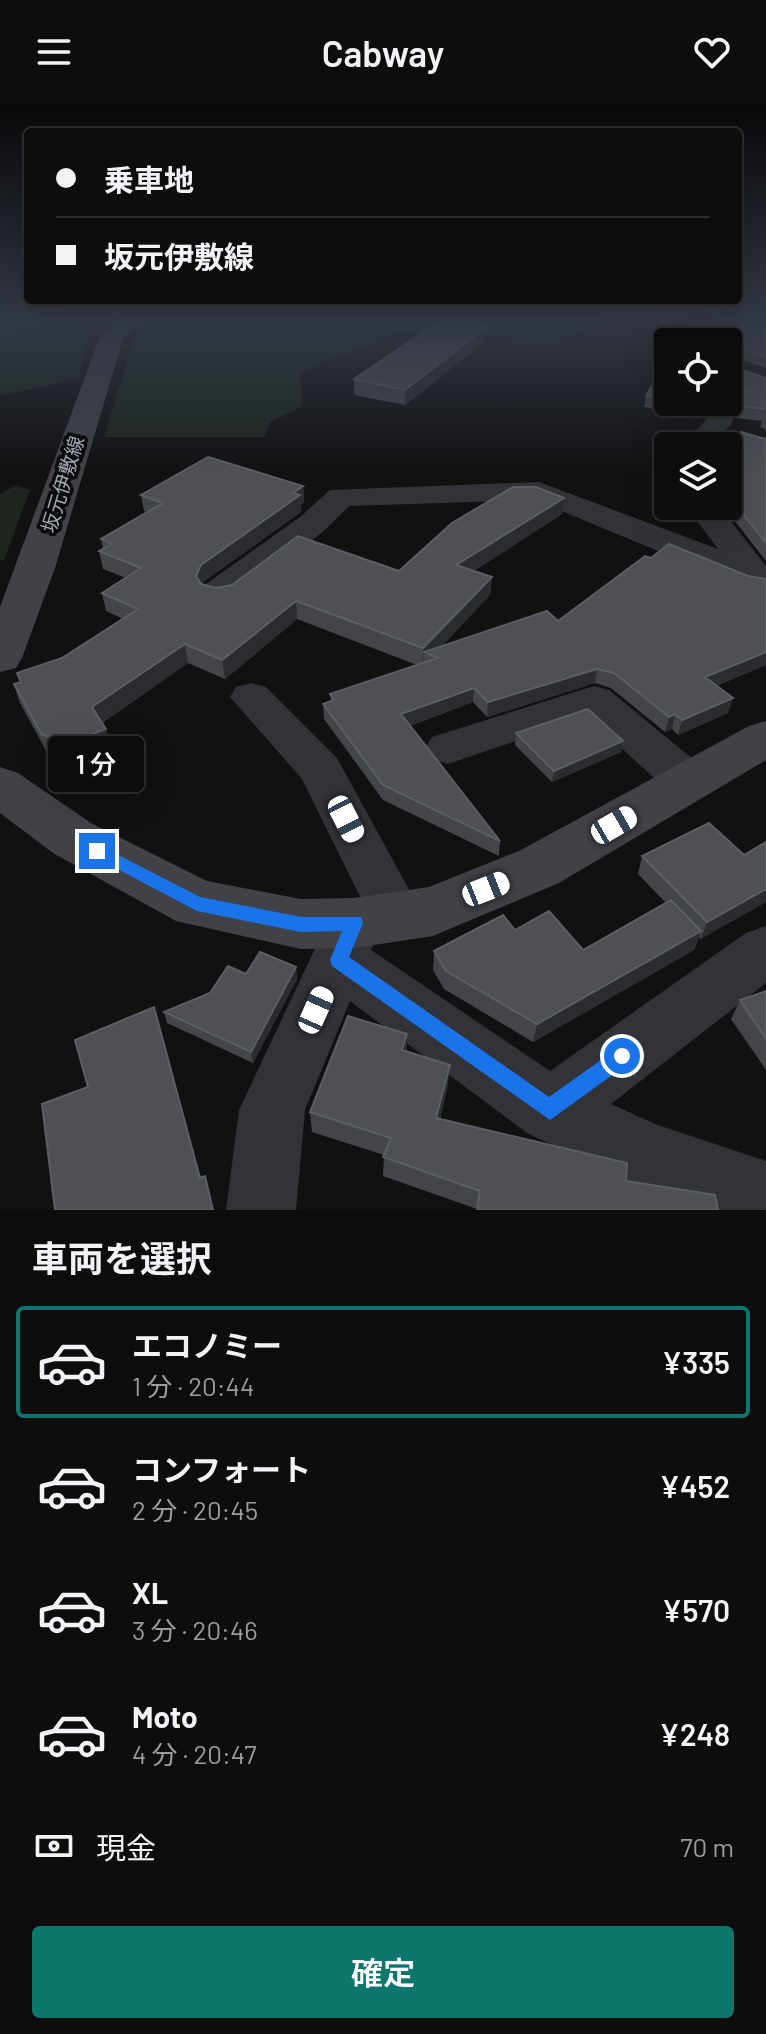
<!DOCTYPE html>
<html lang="ja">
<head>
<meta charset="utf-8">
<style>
	:root { --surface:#0d0d0e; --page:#161617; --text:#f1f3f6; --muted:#9a9c9e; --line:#2d2d2e; --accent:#0f766e }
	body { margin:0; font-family:Barlow,"Noto Sans JP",sans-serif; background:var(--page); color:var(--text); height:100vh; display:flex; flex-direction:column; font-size:30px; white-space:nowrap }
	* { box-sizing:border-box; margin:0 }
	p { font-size:26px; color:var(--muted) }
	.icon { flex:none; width:44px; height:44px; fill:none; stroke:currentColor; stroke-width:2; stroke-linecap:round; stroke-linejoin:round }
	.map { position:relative; height:1106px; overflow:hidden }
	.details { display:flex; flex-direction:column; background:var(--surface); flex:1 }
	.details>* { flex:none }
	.hud { position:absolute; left:24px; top:24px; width:718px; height:176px; border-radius:8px; box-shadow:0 8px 32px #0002,0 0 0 2px var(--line); display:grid; align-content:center; height:176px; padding:0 32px; background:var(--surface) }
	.controls { position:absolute; left:654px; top:224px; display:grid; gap:16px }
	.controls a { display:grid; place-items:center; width:88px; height:88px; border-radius:8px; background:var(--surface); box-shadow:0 8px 32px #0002,0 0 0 2px var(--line); font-size:40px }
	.end { position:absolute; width:36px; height:36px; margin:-18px; border:10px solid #1a73e8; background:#fff; box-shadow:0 0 0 4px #fff }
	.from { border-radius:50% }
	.bubble { position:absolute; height:56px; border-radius:8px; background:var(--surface); box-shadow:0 8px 32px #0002,0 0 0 2px var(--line); font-size:26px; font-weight:600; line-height:56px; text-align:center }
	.car { position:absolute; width:24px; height:48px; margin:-24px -12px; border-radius:10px; box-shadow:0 0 6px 2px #0007; background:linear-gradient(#fff 24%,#345 0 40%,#fff 0 76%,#345 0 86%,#fff 0) }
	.hud b { display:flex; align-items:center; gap:28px; height:76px; font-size:30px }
	.hud b+b { border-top:2px solid var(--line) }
	.hud i { width:20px; height:20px; background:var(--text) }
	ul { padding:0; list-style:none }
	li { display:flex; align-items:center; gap:24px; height:112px; margin:0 16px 12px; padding:0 16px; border:4px solid transparent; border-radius:8px }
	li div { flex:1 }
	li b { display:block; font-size:30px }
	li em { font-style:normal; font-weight:600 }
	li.current { border-color:var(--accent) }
	li>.icon { width:72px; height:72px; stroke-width:1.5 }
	h2 { padding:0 32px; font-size:36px; line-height:96px }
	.pay { display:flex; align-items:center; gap:20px; height:88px; padding:0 32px; font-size:30px }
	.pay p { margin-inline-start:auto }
	.cta { display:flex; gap:16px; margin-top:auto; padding:16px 32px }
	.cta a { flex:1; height:92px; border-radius:8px; background:var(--accent); color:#fff; font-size:32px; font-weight:600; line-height:92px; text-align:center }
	header { display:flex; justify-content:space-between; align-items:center; height:104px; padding:0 32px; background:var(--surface); font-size:36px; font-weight:600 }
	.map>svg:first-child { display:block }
</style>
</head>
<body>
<header><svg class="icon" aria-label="menu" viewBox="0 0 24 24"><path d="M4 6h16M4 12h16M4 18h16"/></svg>Cabway<svg class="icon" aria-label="heart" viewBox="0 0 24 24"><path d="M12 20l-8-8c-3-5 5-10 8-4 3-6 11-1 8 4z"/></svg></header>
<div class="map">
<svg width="766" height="1106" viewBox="0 0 766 1106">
	<rect width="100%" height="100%" fill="#111112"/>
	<path fill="#1d251e" d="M 0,215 L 108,215 L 89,227 L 78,274 L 0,292 Z
		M 144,215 L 594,215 L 592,223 L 553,239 L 399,228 L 300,268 L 302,302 L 270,318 L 265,333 L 104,333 L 135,231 Z
		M 16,381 L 30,386 L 4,456 L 0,457 L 0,390 Z"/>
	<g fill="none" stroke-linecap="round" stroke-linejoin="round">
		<path fill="#323338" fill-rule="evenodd" d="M 728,290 L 737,293 L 741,298 L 731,320 L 712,342 L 683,342 L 705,317 L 715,298 L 728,298 Z
			M 539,378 L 718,445 L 686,402 L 719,402 L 766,462 L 766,487 L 745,483 L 535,396 L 349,402 L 324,427 L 232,496 L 219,499 L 206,496 L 201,488 L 206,480 L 300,413 L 330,386 Z
			M 251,579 L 266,583 L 337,654 L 424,813 L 416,829 L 397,836 L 378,829 L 302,675 L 230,593 L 236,583 Z
			M 594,582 L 609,586 L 706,666 L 712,678 L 706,690 L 689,695 L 672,690 L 587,613 L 448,660 L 432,655 L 425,644 L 432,633 Z
			M 348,810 L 368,817 L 376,834 L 371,846 L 550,967 L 746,829 L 766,822 L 766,879 L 611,1000 L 655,1020 L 766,1057 L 766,1106 L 707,1106 L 623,1075 L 527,1029 L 350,897 L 305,1006 L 296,1106 L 226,1106 L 239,1006 L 328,817 Z"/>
		<path fill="#404248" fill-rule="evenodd" d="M 120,215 L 146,215 L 123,235 L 55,464 L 22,554 L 16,564 L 0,568 L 0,503 L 100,232 Z
			M 766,617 L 766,656 L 559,779 L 433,832 L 354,844 L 301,845 L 176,817 L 53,749 L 0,709 L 0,663 L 18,669 L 91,719 L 207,777 L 301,795 L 354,794 L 429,783 L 519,747 L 749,622 Z"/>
		<path fill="#4d5057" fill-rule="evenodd" d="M 690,215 L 716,215 L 705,231 L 710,238 L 686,238 L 681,231 Z"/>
	</g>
	<path fill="#44454a" d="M 726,215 L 766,215 L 766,264 L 728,251 L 728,261 L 766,274 L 766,326 L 760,323 L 762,317 L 736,314 L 742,295 L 729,287 L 728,289 L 728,238 L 688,231 L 710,231 L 712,222 L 725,221 Z
		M 488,222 L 487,236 L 405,301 L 354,291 L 354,275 Z
		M 668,255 L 668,298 L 712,298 L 705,310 L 644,303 L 646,292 Z
		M 766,335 L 766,457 L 727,407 L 728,402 L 728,342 Z
		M 303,382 L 304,398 L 301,401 L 301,408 L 203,478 L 203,480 L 216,484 L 399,467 L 562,410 L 474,467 L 492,473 L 490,491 L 441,542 L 558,517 L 766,561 L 716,582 L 728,609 L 678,631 L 672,625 L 665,628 L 611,584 L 595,579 L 487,613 L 473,598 L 410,622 L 500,737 L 499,752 L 383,696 L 324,615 L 323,600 L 331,597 L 330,590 L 417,561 L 297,515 L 225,575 L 188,559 L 102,619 L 110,644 L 80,656 L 48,650 L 20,599 L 14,580 L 20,578 L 17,569 L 62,554 L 123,515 L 106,507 L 102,489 L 126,474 L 103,465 L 99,447 L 103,445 L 101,435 L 147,408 L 144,407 L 141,391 Z
		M 516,629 L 623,637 L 621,648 L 552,678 L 515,641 Z
		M 744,751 L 701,835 L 699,833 L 694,846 L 533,938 L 444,885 L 433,866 L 434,847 L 515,826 L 583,846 L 666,799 L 638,770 L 642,752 Z
		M 296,863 L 297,875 L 253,959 L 167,919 L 164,908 L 210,889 Z
		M 766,887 L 766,966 L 731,915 L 740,896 Z
		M 407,948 L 448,981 L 440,1015 L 627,1059 L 477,1105 L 383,1072 L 384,1051 L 312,1028 L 310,1008 Z"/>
	<path fill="#2b2c2f" d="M 488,222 L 487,236 L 405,301 L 405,286 Z
		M 708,298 L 712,298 L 705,310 Z
		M 303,382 L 304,398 L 301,401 L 301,408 L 203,478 L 198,490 L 196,472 L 201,461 Z
		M 564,394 L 562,410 L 455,479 L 456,461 Z
		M 492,473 L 490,491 L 433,552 L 424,548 L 422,562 L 423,544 Z
		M 296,497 L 297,515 L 225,575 L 222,556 Z
		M 185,540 L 188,559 L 97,622 L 92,603 Z
		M 766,548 L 766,561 L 701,588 L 705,573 Z
		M 597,565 L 595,579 L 487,613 L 488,598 Z
		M 474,584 L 473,598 L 401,625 L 401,610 Z
		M 733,594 L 728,609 L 678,631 L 682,616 Z
		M 675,610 L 672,625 L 665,628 L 669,613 Z
		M 106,625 L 110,644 L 80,656 L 74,637 Z
		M 623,637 L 621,648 L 552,678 L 554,667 Z
		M 766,785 L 766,798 L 701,835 L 707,818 Z
		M 701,827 L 694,846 L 533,938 L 537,920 Z
		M 296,863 L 297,875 L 253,959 L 251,948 Z
		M 407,930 L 407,950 L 402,946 Z
		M 450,961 L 448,981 L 435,1034 L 436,1014 Z"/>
	<path fill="#4e5055" stroke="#5b5e64" stroke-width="2" d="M 443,215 L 482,215 L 488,222 L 405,286 L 354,275 Z
		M 726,215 L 766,215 L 766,253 L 729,240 L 728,261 L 766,274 L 766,305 L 739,302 L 746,285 L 732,276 L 728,283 L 728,238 L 678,238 L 684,228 L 688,231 L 712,231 L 715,228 L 712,222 L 725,221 Z
		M 668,255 L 668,295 L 646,292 Z
		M 741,328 L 766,335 L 766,439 L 730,394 L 736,390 L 728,388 L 728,342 L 723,342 Z
		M 208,353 L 303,382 L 293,389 L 300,391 L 201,461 L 196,472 L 201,480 L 216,484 L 232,481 L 298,432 L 399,467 L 452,419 L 513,383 L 536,383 L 564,394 L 456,461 L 492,473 L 423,544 L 296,497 L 222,556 L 185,540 L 92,603 L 106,625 L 74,637 L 42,631 L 14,580 L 21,578 L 17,569 L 62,554 L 138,505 L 102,489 L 141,464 L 99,447 L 112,440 L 101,435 L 163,399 L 141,391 Z
		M 669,440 L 748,472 L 766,475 L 766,548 L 705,573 L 733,594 L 682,616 L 675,610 L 669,613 L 614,569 L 597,565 L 488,598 L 474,584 L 401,610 L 500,737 L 383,681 L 323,600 L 334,596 L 330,590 L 438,554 L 424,548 L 547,507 L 558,517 L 645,452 L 651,454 Z
		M 588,605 L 623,637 L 554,667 L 516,629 Z
		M 709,719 L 744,751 L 766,738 L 766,785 L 707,818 L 642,752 Z
		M 671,796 L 701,827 L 537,920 L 446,867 L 434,847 L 503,811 L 515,826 L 549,807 L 583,846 Z
		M 260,848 L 296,863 L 251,948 L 164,908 L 210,889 L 228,862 L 246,870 Z
		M 766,887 L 766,935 L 740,896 Z
		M 154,903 L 200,1074 L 205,1072 L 213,1106 L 55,1106 L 42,1000 L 88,983 L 75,936 Z
		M 348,912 L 407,930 L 402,946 L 450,961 L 436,1014 L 627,1059 L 626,1077 L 715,1091 L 718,1106 L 477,1106 L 480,1087 L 383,1053 L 391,1034 L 310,1008 Z"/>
	<linearGradient id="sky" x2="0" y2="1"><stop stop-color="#09090a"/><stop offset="0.58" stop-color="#323844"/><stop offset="1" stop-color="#323844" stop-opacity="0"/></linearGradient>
	<rect width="766" height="369" fill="url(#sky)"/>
	<path fill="#1a73e8" d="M 97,740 L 200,793 L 301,813 L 361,813 L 363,819 L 349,853 L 549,993 L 615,946 L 622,943 L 629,946 L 632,952 L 629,959 L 550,1016 L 332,862 L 330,856 L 342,827 L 301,828 L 197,807 L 91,751 L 89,747 L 91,742 Z"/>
	<g text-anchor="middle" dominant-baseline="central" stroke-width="7" stroke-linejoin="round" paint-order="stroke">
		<g font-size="20" fill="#a1a8b4" stroke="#0c0c0d">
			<text transform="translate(62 380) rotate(-73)">坂元伊敷線</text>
		</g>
	</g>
</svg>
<div class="controls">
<a><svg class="icon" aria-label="locate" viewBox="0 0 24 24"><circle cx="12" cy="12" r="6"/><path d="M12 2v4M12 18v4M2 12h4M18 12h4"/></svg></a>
<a><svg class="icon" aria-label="layers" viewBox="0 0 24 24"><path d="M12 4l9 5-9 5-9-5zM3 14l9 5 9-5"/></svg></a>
</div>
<i class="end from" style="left:622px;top:952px"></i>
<i class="end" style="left:97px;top:747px"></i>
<div class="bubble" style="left:48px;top:632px;width:96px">1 分</div>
<i class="car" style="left:346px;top:715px;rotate:153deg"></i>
<i class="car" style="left:614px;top:721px;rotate:60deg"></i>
<i class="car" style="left:486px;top:785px;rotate:68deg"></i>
<i class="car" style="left:316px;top:906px;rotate:24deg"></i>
<div class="hud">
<b><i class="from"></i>乗車地</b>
<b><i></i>坂元伊敷線</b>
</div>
</div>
<section class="details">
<h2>車両を選択</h2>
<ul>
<li class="current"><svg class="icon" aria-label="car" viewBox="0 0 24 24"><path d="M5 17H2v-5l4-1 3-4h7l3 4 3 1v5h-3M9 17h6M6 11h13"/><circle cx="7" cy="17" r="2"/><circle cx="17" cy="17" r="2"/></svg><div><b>エコノミー</b><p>1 分 · 20:44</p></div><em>¥335</em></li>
<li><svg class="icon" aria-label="car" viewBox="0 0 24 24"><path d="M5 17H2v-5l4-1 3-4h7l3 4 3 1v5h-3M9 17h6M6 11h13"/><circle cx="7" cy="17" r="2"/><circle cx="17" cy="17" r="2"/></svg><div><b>コンフォート</b><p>2 分 · 20:45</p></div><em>¥452</em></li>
<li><svg class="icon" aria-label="car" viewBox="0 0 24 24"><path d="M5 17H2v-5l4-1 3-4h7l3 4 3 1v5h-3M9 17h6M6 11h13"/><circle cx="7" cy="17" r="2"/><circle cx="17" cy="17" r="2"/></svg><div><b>XL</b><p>3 分 · 20:46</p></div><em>¥570</em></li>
<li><svg class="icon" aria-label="car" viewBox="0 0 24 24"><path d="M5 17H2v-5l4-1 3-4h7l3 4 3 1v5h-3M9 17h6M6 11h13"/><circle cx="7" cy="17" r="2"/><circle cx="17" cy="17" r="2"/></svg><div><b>Moto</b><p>4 分 · 20:47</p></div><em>¥248</em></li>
</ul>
<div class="pay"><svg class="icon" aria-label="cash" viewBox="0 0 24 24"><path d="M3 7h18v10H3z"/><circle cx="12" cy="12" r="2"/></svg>現金<p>70 m</p></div>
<div class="cta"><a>確定</a></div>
</section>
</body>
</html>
